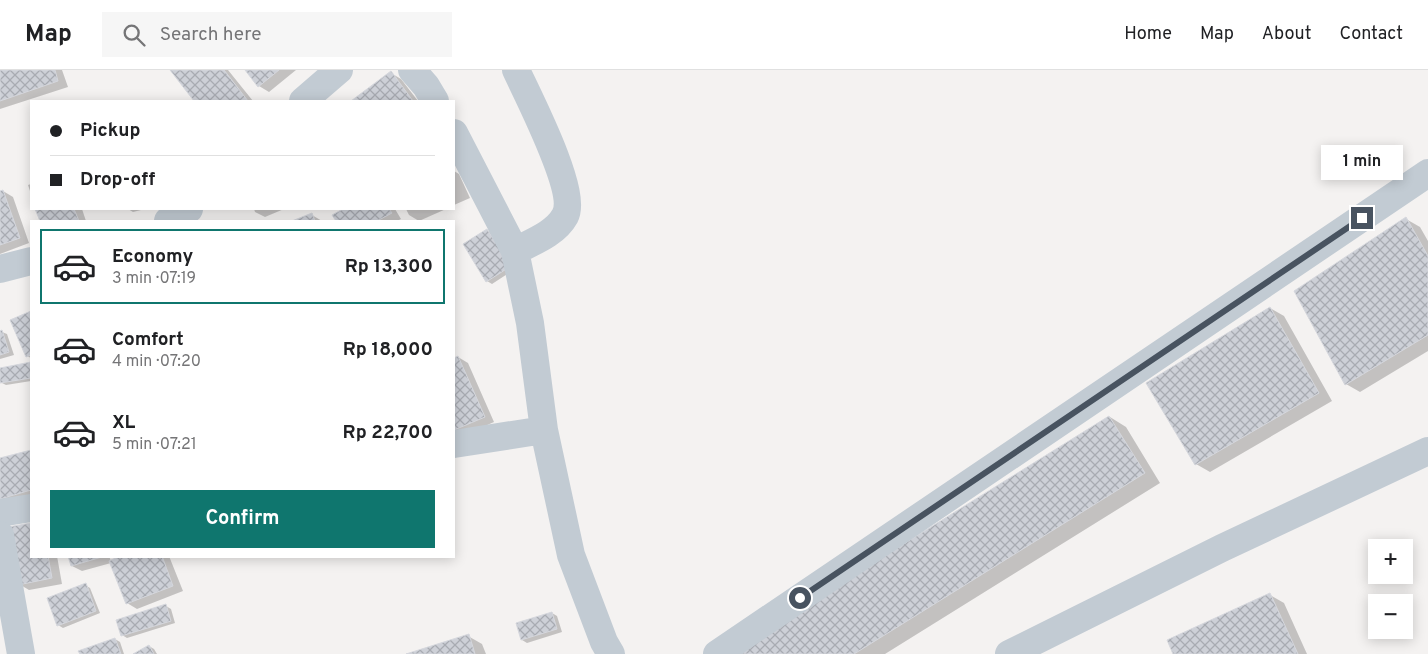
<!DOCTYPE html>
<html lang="en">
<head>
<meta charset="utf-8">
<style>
	:root { --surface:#fff; --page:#f6f6f6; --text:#202124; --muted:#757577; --line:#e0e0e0; --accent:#0f766e }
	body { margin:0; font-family:Overpass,sans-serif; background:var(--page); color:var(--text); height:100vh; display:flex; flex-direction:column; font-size:19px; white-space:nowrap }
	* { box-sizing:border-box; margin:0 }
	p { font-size:16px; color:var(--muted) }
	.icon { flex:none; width:28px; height:28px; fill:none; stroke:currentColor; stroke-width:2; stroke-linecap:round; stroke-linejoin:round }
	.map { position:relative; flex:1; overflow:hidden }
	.side { position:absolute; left:30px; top:150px; width:425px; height:338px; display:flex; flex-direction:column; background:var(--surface); border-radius:0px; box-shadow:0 2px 12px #0003 }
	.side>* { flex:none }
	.guide { position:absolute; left:30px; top:30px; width:425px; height:110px; border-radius:0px; box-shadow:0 2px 12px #0003; display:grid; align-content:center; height:110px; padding:0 20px; background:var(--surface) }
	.buttons { position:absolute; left:1368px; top:469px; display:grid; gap:10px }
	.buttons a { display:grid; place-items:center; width:45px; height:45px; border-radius:0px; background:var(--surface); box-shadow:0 2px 12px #0003; font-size:25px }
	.end { position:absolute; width:22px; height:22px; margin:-11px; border:6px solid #485360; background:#fff; box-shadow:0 0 0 2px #fff }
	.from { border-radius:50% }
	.bubble { position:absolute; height:35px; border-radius:0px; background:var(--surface); box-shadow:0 2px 12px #0003; font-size:16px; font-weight:700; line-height:35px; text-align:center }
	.guide b { display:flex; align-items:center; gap:18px; height:48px; font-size:19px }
	.guide b+b { border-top:1px solid var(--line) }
	.guide i { width:12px; height:12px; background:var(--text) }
	ul { padding:9px 0 0; list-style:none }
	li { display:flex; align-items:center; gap:15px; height:75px; margin:0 10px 8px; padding:0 10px; border:2px solid transparent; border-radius:0px }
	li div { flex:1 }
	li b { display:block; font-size:19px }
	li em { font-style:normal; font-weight:700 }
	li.selected { border-color:var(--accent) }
	li>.icon { width:45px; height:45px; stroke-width:1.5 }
	.primary-button { display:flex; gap:10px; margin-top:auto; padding:10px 20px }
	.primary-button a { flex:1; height:58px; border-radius:0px; background:var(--accent); color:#fff; font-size:20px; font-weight:700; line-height:58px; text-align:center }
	header { display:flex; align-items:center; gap:30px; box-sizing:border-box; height:70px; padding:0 25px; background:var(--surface); border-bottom:1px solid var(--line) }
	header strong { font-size:24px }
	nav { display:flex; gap:28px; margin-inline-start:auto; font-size:18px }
	.search { width:350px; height:45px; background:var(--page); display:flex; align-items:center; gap:12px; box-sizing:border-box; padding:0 18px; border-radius:0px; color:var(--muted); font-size:19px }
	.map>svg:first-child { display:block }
</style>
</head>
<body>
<header>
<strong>Map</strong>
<div class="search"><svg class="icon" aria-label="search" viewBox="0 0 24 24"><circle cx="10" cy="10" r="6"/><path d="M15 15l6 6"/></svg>Search here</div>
<nav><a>Home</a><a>Map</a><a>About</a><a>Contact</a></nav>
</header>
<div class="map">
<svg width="1428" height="584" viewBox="0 0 1428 584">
	<defs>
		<pattern id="building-cross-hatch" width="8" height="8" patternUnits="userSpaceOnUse" patternTransform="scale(1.25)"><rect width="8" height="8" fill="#cdd0d7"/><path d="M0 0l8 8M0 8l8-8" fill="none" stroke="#a8abb2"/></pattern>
	</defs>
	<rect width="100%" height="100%" fill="#f4f2f1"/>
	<path fill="#0003" d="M 0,0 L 62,0 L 68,17 L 0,39 Z
		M 171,0 L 228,0 L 253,31 L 195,31 Z
		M 246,0 L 296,0 L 269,22 L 259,16 Z
		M 391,3 L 401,9 L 418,31 L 353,31 Z
		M 454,101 L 459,104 L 470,128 L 454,135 Z
		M 31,114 L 31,124 L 28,115 Z
		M 3,121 L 13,127 L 29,173 L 0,184 L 0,122 Z
		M 37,139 L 82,139 L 86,151 L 41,151 Z
		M 128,139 L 145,139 L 133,142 Z
		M 254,139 L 284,139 L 265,147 L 255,142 Z
		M 346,139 L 395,139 L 401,149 L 397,151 L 337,151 L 334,145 Z
		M 406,139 L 446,139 L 419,151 L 409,145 Z
		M 312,145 L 322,151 L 296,151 Z
		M 1406,149 L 1420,157 L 1428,171 L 1428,281 L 1360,322 L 1346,314 Z
		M 487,160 L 492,163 L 515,199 L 492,214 L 487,211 Z
		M 1270,238 L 1284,246 L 1332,331 L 1210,402 L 1196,394 L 1148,313 Z
		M 31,242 L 31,288 L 27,286 L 12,251 Z
		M 0,262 L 2,262 L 7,264 L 14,285 L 0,289 Z
		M 458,287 L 468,293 L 494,352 L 454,370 L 454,289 Z
		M 31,293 L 31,311 L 6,315 L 0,312 L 0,299 Z
		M 1110,347 L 1126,357 L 1160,413 L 885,584 L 729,584 Z
		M 30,381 L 31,429 L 11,434 L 1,428 L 0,424 L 0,389 Z
		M 31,454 L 31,486 L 57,486 L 62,514 L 29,520 L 19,514 L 9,458 Z
		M 69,486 L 109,486 L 111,491 L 124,486 L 169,486 L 183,521 L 137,539 L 127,533 L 111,493 L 82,501 L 72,496 Z
		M 85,515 L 90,518 L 100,543 L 63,558 L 58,555 Z
		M 1270,525 L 1284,533 L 1307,584 L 1174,584 L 1169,571 Z
		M 166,536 L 171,539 L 175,553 L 127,568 L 122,565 Z
		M 552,543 L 557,546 L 562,562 L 527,573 L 522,570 Z
		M 468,566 L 482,574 L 486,584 L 410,584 Z
		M 115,569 L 120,572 L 124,584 L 81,584 L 80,581 Z
		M 149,576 L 154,579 L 157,584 L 135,584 Z"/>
	<path fill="url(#building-cross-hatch)" stroke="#d5d7dd" d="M 0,0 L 55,0 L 58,11 L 0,31 Z
		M 170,0 L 224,0 L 248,31 L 194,31 Z
		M 245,0 L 279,0 L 258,17 Z
		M 391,1 L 413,31 L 351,31 Z
		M 3,120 L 20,168 L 0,175 L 0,121 Z
		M 35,139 L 74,139 L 79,151 L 40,151 Z
		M 343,139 L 389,139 L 392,143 L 377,151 L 336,151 L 332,145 Z
		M 312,143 L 315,151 L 292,151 Z
		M 1406,147 L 1428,186 L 1428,265 L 1345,315 L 1294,221 Z
		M 487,159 L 511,196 L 486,212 L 463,174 Z
		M 1270,237 L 1319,323 L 1195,395 L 1146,313 Z
		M 31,241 L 31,285 L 26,287 L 10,250 Z
		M 2,260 L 9,282 L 0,285 L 0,261 Z
		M 458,286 L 485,347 L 454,360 L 454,288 Z
		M 31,292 L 31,308 L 0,313 L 0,298 Z
		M 1109,346 L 1145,403 L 854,584 L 727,584 Z
		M 31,380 L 31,420 L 0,429 L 0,388 Z
		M 31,453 L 31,486 L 48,486 L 52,508 L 18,515 L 8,457 Z
		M 68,486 L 101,486 L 102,487 L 71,496 Z
		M 120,486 L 162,486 L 173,516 L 126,534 L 109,491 Z
		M 86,513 L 96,541 L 57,556 L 47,528 Z
		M 1270,523 L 1298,584 L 1173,584 L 1167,570 Z
		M 166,534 L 171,551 L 121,566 L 116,550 Z
		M 552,542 L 557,559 L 521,570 L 516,553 Z
		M 469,564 L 475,584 L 406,584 Z
		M 115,568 L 121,584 L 80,584 L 78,581 Z
		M 149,575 L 154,584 L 133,584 Z"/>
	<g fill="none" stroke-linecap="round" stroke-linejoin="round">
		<path stroke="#c2cbd3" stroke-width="28" d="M 412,0 L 426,16 L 435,31
			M 516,0 C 528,26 578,122 565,146 C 555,164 532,172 515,181 L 530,253 L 544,360 L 571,485 L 604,572 L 611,584
			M 303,31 L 339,0
			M 454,63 L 515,181
			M 168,151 L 189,139
			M 0,199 L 31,191
			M 454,374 L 544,360
			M 0,443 L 31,438
			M 717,584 L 1428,103
			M 1009,584 L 1222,478 L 1428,381"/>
		<path stroke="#c2cbd3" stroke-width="28" d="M 0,465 L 21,584"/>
	</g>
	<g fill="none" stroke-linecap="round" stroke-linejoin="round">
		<path stroke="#485360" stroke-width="6" d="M 800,528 L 1362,148"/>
	</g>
</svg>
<div class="buttons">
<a>+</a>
<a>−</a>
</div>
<i class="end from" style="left:800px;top:528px"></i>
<i class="end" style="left:1362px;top:148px"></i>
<div class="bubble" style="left:1321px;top:75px;width:82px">1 min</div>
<div class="guide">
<b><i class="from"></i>Pickup</b>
<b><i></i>Drop-off</b>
</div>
<section class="side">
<ul>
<li class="selected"><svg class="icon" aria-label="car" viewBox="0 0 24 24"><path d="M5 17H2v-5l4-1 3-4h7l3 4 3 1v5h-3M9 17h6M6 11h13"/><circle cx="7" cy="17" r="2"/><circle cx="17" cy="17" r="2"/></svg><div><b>Economy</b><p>3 min · 07:19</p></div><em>Rp 13,300</em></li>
<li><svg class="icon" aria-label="car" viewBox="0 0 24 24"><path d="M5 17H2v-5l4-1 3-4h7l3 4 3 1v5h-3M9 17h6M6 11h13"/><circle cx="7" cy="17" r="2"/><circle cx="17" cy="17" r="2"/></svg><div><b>Comfort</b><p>4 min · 07:20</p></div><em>Rp 18,000</em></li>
<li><svg class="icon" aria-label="car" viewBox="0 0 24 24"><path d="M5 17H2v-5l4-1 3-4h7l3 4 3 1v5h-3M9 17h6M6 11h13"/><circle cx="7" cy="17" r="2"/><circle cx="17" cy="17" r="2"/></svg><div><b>XL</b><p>5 min · 07:21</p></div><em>Rp 22,700</em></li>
</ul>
<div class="primary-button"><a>Confirm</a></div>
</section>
</div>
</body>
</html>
